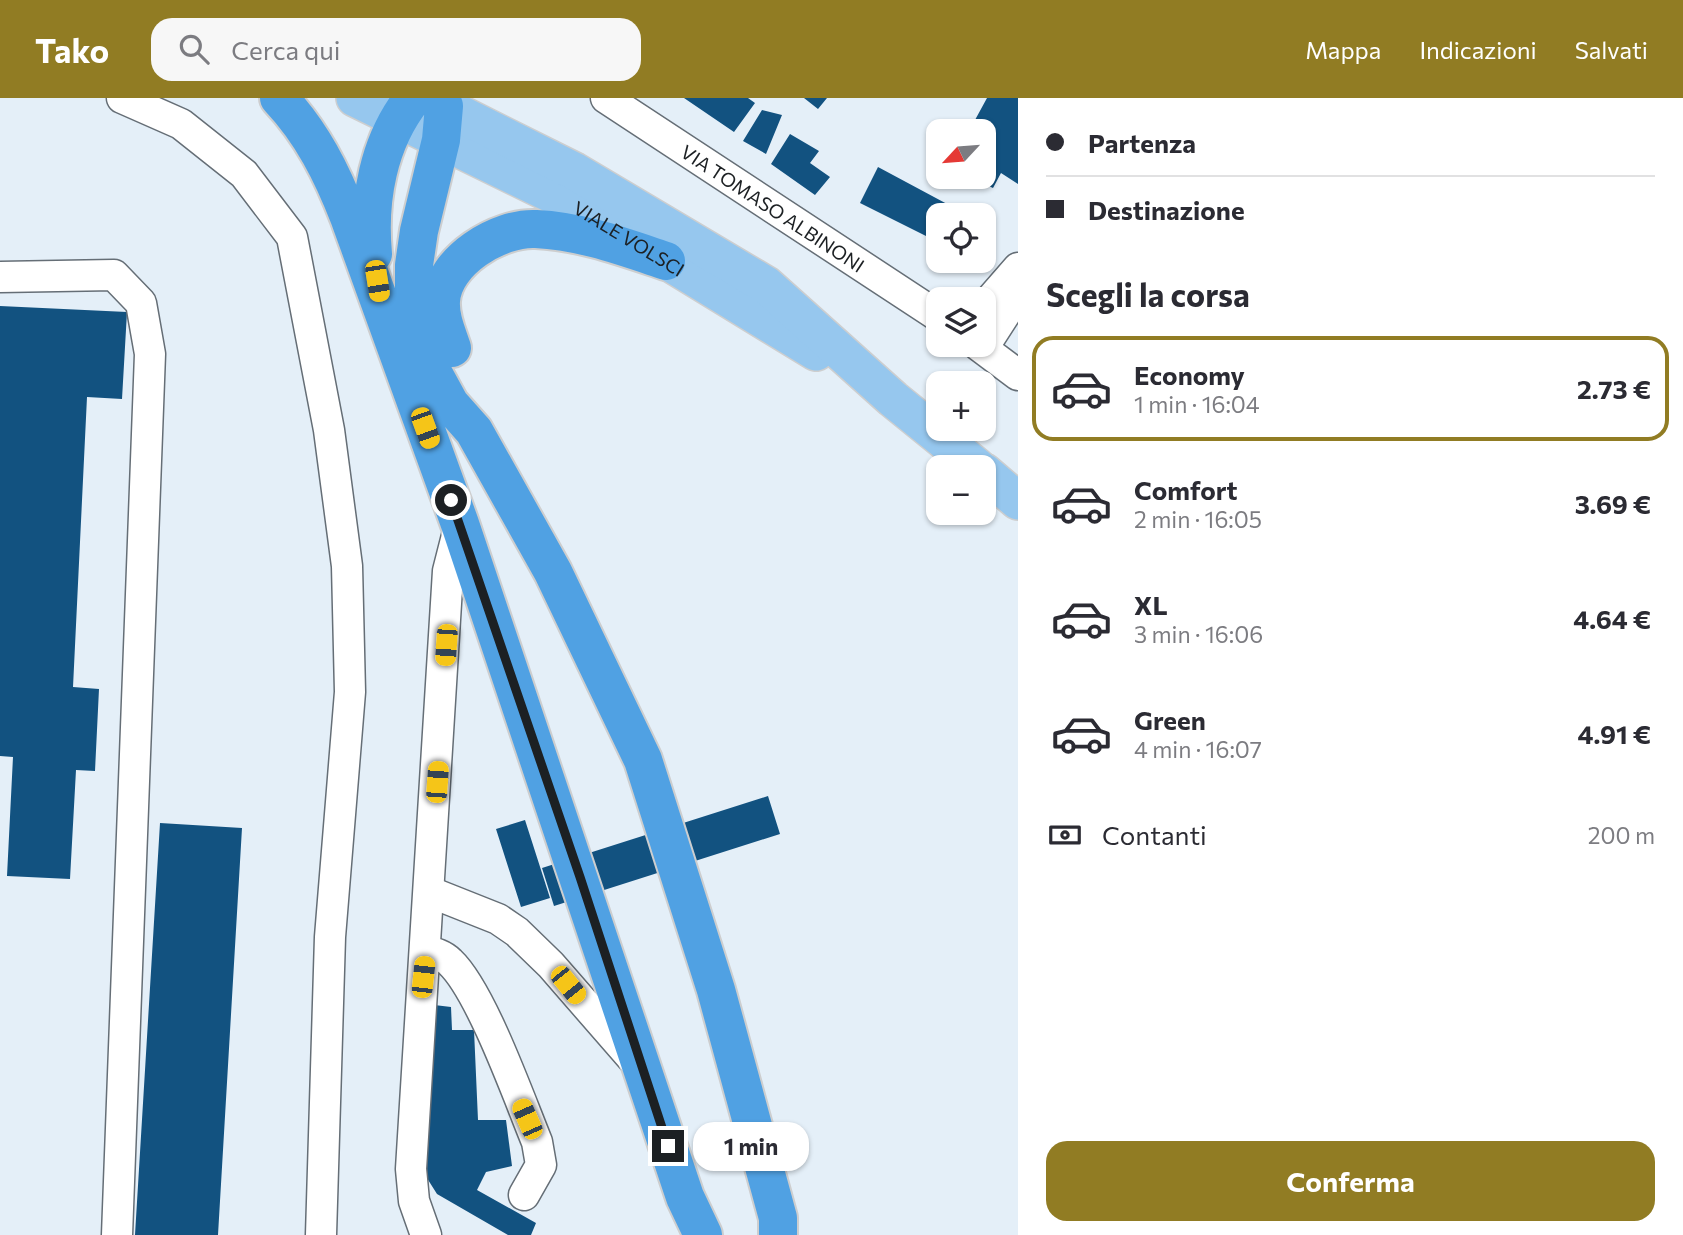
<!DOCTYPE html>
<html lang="it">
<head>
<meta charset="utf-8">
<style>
	:root { --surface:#fff; --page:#f7f7f7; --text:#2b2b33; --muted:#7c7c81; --line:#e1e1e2; --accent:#917c23 }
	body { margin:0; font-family:Commissioner,sans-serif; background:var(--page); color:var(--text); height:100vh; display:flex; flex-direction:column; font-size:26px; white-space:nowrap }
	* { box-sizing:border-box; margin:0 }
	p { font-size:23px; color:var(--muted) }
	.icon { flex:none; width:38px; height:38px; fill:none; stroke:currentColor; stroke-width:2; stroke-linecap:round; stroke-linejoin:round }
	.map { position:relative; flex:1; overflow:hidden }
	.drawer { display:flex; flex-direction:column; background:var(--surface); width:665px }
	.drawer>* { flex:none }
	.hud { display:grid; align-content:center; height:154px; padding:0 28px; background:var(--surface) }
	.needle { width:46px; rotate:244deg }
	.controls { position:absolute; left:926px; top:21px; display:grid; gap:14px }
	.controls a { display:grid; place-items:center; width:70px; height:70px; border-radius:14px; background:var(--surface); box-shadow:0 2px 5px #0004; font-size:35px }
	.end { position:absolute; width:32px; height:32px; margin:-16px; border:9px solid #1c2023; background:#fff; box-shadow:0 0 0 4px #fff }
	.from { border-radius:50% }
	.bubble { position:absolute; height:49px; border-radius:21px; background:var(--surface); box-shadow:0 2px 5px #0004; font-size:23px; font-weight:700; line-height:49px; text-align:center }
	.car { position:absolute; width:21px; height:42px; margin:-21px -10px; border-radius:9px; box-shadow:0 0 5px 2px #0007; background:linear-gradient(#f5c518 24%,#345 0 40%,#f5c518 0 76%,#345 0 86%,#f5c518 0) }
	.hud b { display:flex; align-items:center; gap:24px; height:66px; font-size:26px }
	.hud b+b { border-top:2px solid var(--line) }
	.hud i { width:18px; height:18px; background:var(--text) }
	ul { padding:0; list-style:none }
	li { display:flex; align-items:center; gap:21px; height:105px; margin:0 14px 10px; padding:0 14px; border:4px solid transparent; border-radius:21px }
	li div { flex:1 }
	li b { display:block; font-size:26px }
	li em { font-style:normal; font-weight:700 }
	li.active { border-color:var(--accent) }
	li>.icon { width:63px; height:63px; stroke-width:1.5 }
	h2 { padding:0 28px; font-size:32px; line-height:84px }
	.pay { display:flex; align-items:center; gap:18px; height:77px; padding:0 28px; font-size:26px }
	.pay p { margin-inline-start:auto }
	.cta { display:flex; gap:14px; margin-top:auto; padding:14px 28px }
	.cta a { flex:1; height:80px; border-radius:21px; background:var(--accent); color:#fff; font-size:28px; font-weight:700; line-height:80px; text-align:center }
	header { display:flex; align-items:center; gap:42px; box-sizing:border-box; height:98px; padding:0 35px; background:var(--accent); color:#fff }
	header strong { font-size:33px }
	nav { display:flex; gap:38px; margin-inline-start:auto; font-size:24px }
	.search { width:490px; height:63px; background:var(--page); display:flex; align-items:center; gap:18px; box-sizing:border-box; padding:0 24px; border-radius:21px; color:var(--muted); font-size:26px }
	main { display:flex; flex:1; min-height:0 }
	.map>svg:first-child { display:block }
</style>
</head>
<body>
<header>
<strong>Tako</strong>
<div class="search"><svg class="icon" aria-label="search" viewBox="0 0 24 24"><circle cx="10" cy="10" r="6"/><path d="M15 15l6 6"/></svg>Cerca qui</div>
<nav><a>Mappa</a><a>Indicazioni</a><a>Salvati</a></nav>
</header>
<main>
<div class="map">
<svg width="1018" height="1137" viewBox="0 0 1018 1137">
	<rect width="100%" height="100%" fill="#e4eff8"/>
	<path fill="#125280" d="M 684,0 L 748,0 L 755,5 L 734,34 Z
		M 804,0 L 827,0 L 818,11 Z
		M 987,0 L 1018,0 L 1018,86 L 1001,75 L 993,90 L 970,79 L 984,79 L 984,33 L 969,33 Z
		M 762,12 L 782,17 L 766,56 L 743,43 Z
		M 790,36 L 819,53 L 810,65 L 830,79 L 815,97 L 771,66 Z
		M 878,69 L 962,114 L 960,117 L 938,117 L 938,144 L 860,105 Z
		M 0,208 L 127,214 L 122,301 L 87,299 L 73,589 L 99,591 L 95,673 L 76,672 L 70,781 L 7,778 L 13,659 L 0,658 Z
		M 768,698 L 780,736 L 554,808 L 542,770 Z
		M 525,722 L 550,800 L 521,809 L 496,731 Z
		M 160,725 L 242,730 L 218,1137 L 135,1137 Z
		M 426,906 L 451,909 L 452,932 L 474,932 L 478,1022 L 506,1022 L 512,1068 L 486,1074 L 477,1092 L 536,1125 L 531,1137 L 508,1137 L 437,1096 L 425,1077 Z"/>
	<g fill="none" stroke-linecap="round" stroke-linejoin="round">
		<defs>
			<g id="minor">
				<path d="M 122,0 L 181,26 L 244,76 L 292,139 L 329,332 L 347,468 L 350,594 L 330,839 L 321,1137"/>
				<path id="s1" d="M 606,0 L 938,218"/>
				<path d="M 0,179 L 114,177 L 141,205 L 150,256 L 117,1137"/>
				<path d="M 984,209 L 1018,170"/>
				<path d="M 978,247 L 1018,277"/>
				<path d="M 983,250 L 1018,196"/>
				<path d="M 430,794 L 498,821 L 517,834 L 551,867 L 638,967"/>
				<path d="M 426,853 C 435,855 443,857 450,864 C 481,893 519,1000 537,1044 L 541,1067 L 524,1097"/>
				<path d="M 426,1137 L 414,1103 L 411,1071 L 448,473 L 460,426"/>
			</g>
			<g id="major">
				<path id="s2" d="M 355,0 L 582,111 L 816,254"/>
				<path d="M 428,0 L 574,73 L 766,187 L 893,301 L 977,369"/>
				<path d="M 984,374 L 1018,403"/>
			</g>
			<path id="highway" d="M 279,0 C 312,35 332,75 349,119 L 460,426 L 685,1099 L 703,1137
				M 444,8 L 441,42 L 419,133 L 414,167 L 414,201 L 422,240 L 432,273 L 450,306 L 474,333 L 553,474 L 643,662 L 716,892 L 778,1120 L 778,1137
				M 373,156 C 368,102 378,44 413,0
				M 452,250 C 447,235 440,220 441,203 C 443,163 499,129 536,131 C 581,133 624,149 666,163"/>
		</defs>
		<use href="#minor" stroke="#656e76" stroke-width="33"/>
		<use href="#major" stroke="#cdcecf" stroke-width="40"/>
		<use href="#highway" stroke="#cdcecf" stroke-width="42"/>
		<use href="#minor" stroke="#fff" stroke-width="30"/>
		<use href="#major" stroke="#96c7ee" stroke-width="37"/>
		<use href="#highway" stroke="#50a1e3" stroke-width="38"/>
	</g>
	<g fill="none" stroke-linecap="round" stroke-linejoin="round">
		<path stroke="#1c2023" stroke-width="9" d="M 451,402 L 580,779 L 668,1048"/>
	</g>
	<g text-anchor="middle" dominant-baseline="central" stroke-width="7" stroke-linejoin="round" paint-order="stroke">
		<g font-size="19" fill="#1c2023" stroke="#fff">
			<text stroke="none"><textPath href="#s1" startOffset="200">VIA TOMASO ALBINONI</textPath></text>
			<text stroke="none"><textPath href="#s2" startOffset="308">VIALE VOLSCI</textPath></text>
		</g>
	</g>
</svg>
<div class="controls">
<a><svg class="needle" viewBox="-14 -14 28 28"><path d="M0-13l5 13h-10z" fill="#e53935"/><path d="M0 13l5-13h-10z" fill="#7c7c81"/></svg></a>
<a><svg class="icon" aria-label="locate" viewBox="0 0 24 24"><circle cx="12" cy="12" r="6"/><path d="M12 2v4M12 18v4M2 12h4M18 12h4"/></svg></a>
<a><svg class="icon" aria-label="layers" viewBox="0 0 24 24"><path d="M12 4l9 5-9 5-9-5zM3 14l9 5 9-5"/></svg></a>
<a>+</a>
<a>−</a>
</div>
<i class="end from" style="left:451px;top:402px"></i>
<i class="end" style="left:668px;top:1048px"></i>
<div class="bubble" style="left:693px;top:1024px;width:116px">1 min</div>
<i class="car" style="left:377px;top:183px;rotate:171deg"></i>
<i class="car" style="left:425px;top:330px;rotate:160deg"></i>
<i class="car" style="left:446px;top:547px;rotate:184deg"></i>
<i class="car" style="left:437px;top:684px;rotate:4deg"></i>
<i class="car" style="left:423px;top:879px;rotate:6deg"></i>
<i class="car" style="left:568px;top:887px;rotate:141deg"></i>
<i class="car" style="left:527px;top:1021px;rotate:336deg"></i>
</div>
<section class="drawer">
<div class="hud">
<b><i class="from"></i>Partenza</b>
<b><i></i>Destinazione</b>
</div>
<h2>Scegli la corsa</h2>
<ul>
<li class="active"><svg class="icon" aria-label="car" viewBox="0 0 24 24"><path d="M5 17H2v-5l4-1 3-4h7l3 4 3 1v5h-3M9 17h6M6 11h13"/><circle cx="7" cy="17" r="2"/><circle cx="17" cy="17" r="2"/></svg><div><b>Economy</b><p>1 min · 16:04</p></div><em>2.73 €</em></li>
<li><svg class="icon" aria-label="car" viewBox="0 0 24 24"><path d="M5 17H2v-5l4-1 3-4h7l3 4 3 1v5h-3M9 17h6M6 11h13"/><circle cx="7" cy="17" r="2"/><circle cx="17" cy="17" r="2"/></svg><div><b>Comfort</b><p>2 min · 16:05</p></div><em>3.69 €</em></li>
<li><svg class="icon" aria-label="car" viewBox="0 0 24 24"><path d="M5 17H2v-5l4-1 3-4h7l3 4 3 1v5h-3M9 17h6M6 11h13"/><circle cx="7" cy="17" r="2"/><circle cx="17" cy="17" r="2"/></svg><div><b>XL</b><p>3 min · 16:06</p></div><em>4.64 €</em></li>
<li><svg class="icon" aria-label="car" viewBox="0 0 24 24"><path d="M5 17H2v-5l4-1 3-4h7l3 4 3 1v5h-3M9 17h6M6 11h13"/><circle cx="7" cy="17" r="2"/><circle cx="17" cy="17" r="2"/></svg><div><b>Green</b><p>4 min · 16:07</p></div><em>4.91 €</em></li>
</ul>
<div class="pay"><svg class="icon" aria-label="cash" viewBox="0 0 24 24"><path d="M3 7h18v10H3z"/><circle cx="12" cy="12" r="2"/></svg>Contanti<p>200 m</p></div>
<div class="cta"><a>Conferma</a></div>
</section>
</main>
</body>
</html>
